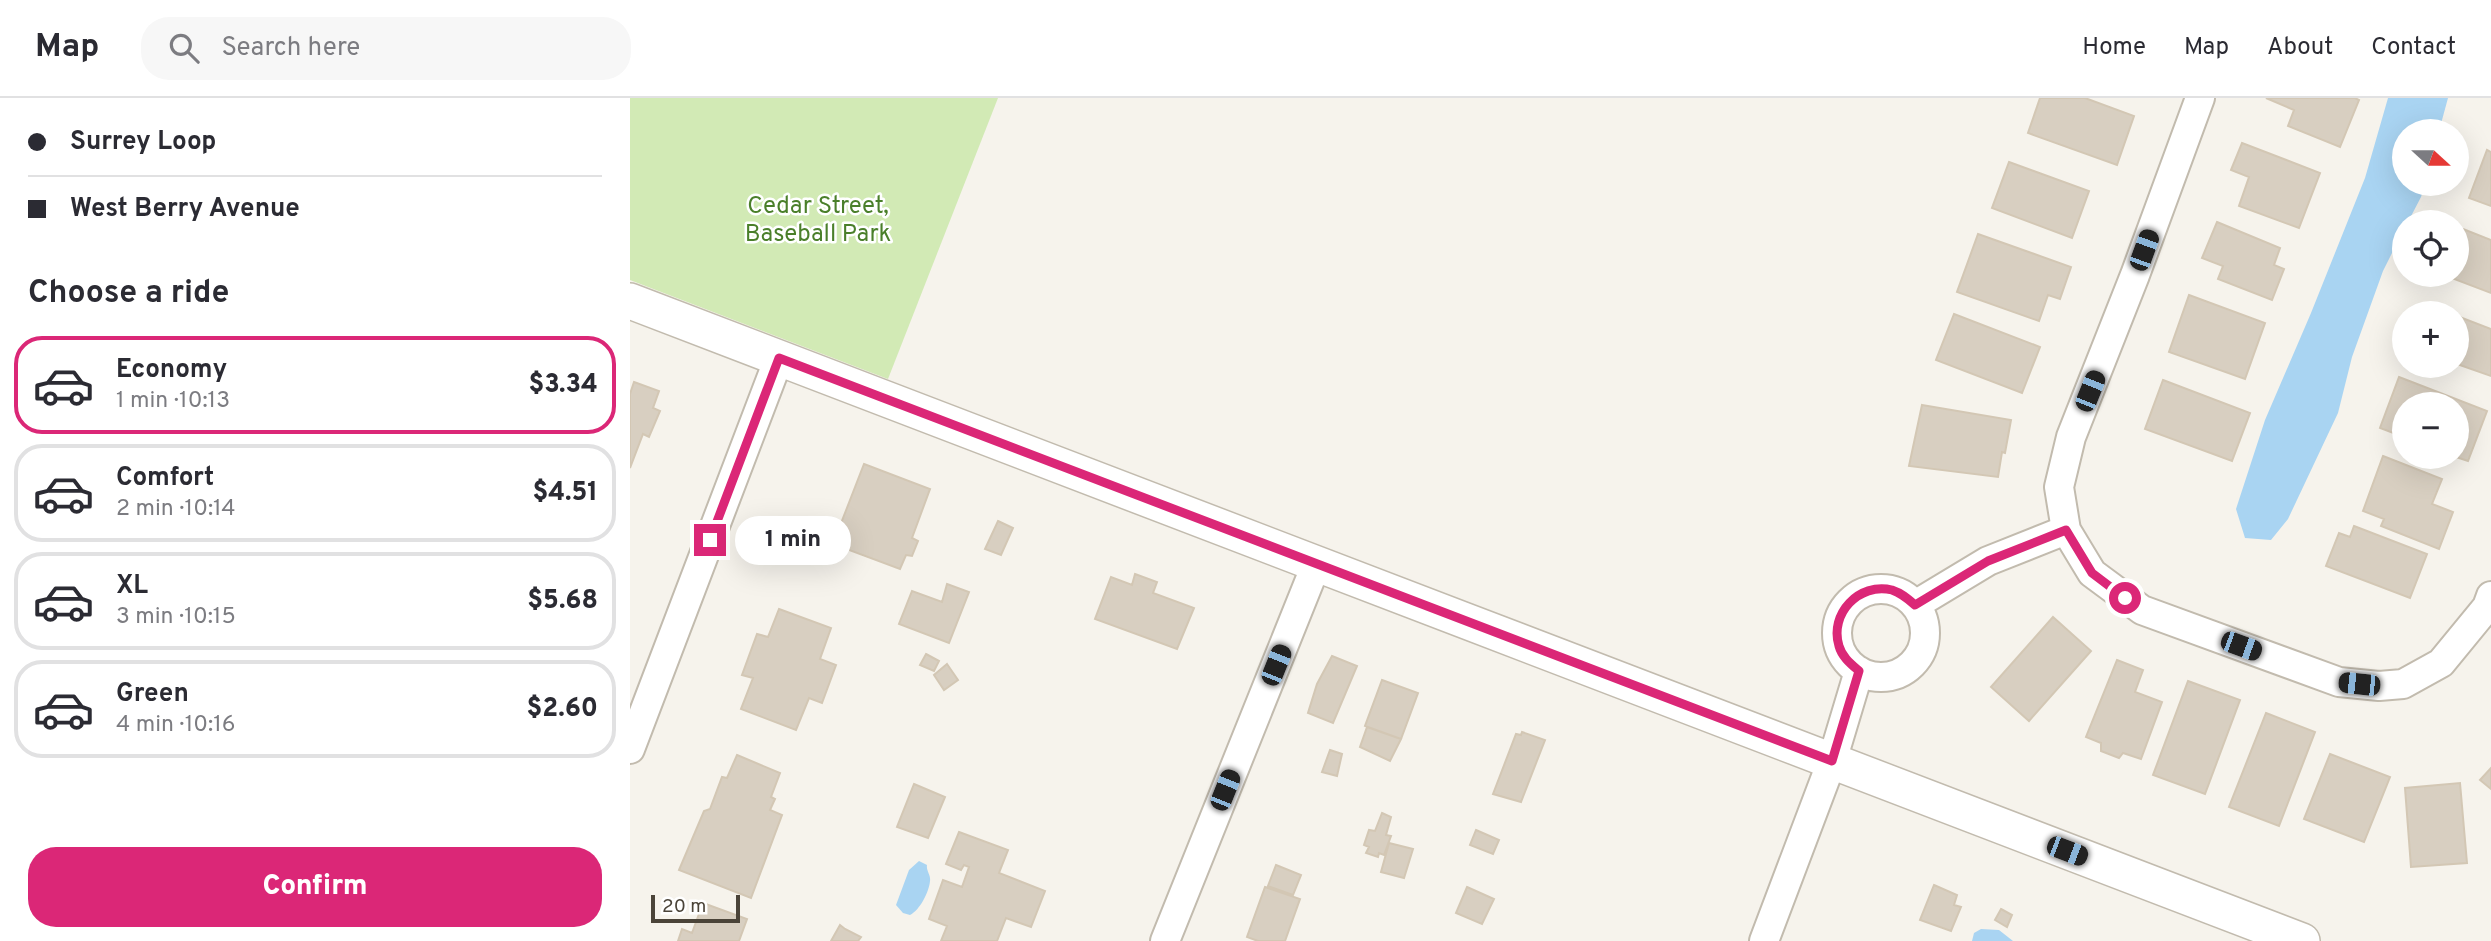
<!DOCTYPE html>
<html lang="en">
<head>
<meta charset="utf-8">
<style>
	:root { --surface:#fff; --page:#f7f7f7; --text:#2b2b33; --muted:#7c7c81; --line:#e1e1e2; --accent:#db2777 }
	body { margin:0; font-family:Overpass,sans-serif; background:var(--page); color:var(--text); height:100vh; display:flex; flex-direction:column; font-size:26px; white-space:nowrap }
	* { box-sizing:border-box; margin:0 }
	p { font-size:23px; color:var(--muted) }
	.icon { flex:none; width:38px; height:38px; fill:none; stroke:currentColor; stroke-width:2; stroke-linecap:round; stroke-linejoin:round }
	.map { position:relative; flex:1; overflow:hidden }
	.drawer { display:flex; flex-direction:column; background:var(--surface); width:630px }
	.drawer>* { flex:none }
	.banner { display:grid; align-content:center; height:154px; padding:0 28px; background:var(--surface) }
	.needle { width:46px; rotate:111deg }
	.fabs { position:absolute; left:1762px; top:21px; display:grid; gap:14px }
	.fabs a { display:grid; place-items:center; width:77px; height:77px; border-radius:50%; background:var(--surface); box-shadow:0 7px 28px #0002; font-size:35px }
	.scale { position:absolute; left:21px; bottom:18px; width:89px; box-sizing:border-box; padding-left:7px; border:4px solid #4b4439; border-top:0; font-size:19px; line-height:24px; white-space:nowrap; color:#4b4439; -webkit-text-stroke:5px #fff; paint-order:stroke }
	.end { position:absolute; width:32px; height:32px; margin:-16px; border:9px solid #db2777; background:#fff; box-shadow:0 0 0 4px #fff }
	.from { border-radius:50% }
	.bubble { position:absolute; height:49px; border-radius:24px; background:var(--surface); box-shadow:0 7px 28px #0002; font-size:23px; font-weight:800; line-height:49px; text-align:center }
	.car { position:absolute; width:21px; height:42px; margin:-21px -10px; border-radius:9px; box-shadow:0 0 5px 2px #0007; background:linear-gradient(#222 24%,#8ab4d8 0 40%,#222 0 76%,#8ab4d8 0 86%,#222 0) }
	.banner b { display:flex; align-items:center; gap:24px; height:66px; font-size:26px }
	.banner b+b { border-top:2px solid var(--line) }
	.banner i { width:18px; height:18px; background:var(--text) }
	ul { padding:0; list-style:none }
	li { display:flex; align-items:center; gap:21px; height:98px; margin:0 14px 10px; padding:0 14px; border:4px solid var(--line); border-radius:28px }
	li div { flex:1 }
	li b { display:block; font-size:26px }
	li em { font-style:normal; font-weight:800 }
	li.active { border-color:var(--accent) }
	li>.icon { width:63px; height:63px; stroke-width:1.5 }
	h2 { padding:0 28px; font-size:32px; line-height:84px }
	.action { display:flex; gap:14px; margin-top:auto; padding:14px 28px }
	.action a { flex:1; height:80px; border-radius:28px; background:var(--accent); color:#fff; font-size:28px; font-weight:800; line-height:80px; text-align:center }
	header { display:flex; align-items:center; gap:42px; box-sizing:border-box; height:98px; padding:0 35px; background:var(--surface); border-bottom:2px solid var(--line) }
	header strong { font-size:33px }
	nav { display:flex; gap:38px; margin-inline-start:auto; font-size:24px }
	.search { width:490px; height:63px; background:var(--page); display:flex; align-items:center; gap:18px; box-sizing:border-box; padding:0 24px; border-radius:28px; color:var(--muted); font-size:26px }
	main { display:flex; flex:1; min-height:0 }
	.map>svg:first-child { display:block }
</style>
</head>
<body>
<header>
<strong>Map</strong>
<div class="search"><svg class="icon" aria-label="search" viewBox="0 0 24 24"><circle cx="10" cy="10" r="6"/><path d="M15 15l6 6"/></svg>Search here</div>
<nav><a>Home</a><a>Map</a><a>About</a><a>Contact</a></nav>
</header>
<main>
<section class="drawer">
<div class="banner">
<b><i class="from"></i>Surrey Loop</b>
<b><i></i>West Berry Avenue</b>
</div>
<h2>Choose a ride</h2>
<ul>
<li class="active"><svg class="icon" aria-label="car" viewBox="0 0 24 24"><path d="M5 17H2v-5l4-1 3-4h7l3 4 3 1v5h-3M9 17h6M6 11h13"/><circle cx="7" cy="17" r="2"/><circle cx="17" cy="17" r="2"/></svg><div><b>Economy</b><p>1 min · 10:13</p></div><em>$3.34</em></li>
<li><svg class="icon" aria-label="car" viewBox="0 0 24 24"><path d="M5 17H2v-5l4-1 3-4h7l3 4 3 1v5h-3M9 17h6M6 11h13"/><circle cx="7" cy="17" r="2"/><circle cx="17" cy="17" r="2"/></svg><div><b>Comfort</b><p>2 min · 10:14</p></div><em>$4.51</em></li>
<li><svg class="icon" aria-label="car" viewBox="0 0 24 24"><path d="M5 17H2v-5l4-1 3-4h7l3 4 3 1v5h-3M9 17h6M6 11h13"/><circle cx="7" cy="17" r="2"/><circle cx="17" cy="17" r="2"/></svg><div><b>XL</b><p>3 min · 10:15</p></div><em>$5.68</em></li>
<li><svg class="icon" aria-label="car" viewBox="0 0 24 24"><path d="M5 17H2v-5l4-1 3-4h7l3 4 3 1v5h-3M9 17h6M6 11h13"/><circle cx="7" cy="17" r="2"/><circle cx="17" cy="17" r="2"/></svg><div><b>Green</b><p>4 min · 10:16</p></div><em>$2.60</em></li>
</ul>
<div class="action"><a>Confirm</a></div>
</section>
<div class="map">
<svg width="1861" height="843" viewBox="0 0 1861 843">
	<rect width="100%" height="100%" fill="#f6f3ec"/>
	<path fill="#d2eab5" d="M 0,0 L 368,0 L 258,281 L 0,182 Z"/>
	<path fill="#a9d4f2" d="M 1758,0 L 1818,0 L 1809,33 L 1774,33 L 1774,86 L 1795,86 L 1791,99 L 1778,124 L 1774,124 L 1774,131 L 1753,173 L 1722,259 L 1708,315 L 1658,421 L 1641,442 L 1615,440 L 1606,411 L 1635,322 L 1681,215 L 1735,80 Z
		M 289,763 L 297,767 C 296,773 301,777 300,783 C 299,794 290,812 280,817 L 273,815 L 266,807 L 279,772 Z
		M 1351,831 L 1369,832 L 1383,843 L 1342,843 L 1344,835 Z"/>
	<path fill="#d8cfc1" stroke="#d3c7b4" stroke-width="2" d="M 1410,0 L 1455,0 L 1504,18 L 1487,67 L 1398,35 Z
		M 1636,0 L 1725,0 L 1729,2 L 1710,49 L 1658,28 L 1664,12 Z
		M 1612,45 L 1690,75 L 1669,130 L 1609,108 L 1619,79 L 1601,72 Z
		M 1857,52 L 1861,54 L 1861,108 L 1839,100 Z
		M 1379,64 L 1459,93 L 1442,140 L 1362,110 Z
		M 1587,124 L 1650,150 L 1644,167 L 1654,171 L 1642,202 L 1588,181 L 1593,168 L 1572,160 Z
		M 1828,129 L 1861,142 L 1861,195 L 1814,177 L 1827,177 Z
		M 1348,136 L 1441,169 L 1430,201 L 1418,197 L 1409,223 L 1327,194 Z
		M 1559,197 L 1635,225 L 1615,281 L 1539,254 Z
		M 1797,207 L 1820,215 L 1794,215 Z
		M 1324,216 L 1410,249 L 1392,295 L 1306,262 Z
		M 1827,218 L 1861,231 L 1861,278 L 1827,266 Z
		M 1769,279 L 1857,313 L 1838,363 L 1826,359 L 1827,306 L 1774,306 L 1774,339 L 1750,330 Z
		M 1533,282 L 1620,315 L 1602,363 L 1515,331 Z
		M 4,284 L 29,293 L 23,310 L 30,313 L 19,339 L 13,336 L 0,370 L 0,296 Z
		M 1292,307 L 1381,322 L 1375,355 L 1372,354 L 1368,379 L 1279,368 Z
		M 1753,358 L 1812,381 L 1802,406 L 1823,414 L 1809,451 L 1751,428 L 1754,421 L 1733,413 Z
		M 234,366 L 300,391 L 282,440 L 288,443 L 282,458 L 276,457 L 270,471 L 203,446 Z
		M 368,423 L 383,430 L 371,457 L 355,451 Z
		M 1724,428 L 1797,456 L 1780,500 L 1696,468 L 1709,435 L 1720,439 Z
		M 505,476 L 527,484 L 523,495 L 564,510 L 547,551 L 465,521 L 481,479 L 502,487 Z
		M 317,486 L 339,494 L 319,545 L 269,526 L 282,493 L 312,504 Z
		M 149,511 L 201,530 L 190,561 L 206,567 L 192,605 L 179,600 L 166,632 L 111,611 L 123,580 L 112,577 L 127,536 L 138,539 Z
		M 1423,519 L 1461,553 L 1399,623 L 1361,589 Z
		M 296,556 L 309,563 L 304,573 L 290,567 Z
		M 702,558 L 727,568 L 703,625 L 678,615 L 687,586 Z
		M 1487,562 L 1513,572 L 1505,594 L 1532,604 L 1511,661 L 1493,655 L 1489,660 L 1471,653 L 1471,645 L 1456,639 Z
		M 317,566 L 328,582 L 314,592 L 304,577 Z
		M 752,582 L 788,595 L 771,641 L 735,628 Z
		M 1558,583 L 1610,602 L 1575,696 L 1523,677 Z
		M 1636,615 L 1685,634 L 1649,728 L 1599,709 Z
		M 737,629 L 771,641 L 760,663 L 730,649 Z
		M 892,634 L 915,642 L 891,704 L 863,696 L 886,636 L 891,637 Z
		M 700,652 L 712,656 L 707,678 L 692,674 Z
		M 1700,656 L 1760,679 L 1734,744 L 1674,721 Z
		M 107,657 L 150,675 L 141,699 L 145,701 L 140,712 L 152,717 L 121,800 L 49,772 L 74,713 L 80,711 L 92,679 L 97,680 Z
		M 1861,670 L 1861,691 L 1850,682 Z
		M 1830,685 L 1837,765 L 1781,769 L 1775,690 Z
		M 284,686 L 315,699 L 298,740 L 267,729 Z
		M 752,715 L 761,719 L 756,737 L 761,738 L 754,757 L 749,755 L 748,759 L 736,755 L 739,749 L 734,747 L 739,732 L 745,733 Z
		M 846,732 L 869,742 L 863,756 L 840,747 Z
		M 329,734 L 378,752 L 369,775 L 415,793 L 401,829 L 376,820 L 367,843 L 311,843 L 317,828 L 299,821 L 313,782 L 332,789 L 339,769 L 334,767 L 331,772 L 316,766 Z
		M 759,745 L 783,751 L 774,780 L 751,774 Z
		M 646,767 L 671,777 L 663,797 L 638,788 Z
		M 1304,787 L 1327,797 L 1324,807 L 1331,809 L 1321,833 L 1290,822 Z
		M 635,789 L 670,801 L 655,843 L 628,843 L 617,839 Z
		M 837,789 L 864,801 L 852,826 L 826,815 Z
		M 73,805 L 117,821 L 109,843 L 48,843 L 52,831 L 62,835 Z
		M 1371,811 L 1382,817 L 1377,829 L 1365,822 Z
		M 210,827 L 215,831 L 231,839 L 228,843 L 201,843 Z"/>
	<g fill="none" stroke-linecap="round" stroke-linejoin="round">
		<defs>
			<path id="minor" d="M 1570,0 L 1505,177 L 1441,339 L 1429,389 L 1436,432 L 1462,475 L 1512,512 L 1709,584 L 1749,588 L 1773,586 L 1811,565 L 1857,509 L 1861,498
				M1207 535a44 44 0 1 1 88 0a44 44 0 1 1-88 0Z
				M 1285,507 L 1358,463 L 1436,432
				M 0,651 L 149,260
				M 535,843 L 686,467
				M 1134,843 L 1202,663 L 1229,573"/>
			<path id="tertiary" d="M 0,203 C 558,416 1114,630 1672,843"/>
		</defs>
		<use href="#minor" stroke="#c2bbae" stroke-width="32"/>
		<use href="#tertiary" stroke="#c2bbae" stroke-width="38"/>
		<use href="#minor" stroke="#fff" stroke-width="28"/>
		<use href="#tertiary" stroke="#fff" stroke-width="35"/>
	</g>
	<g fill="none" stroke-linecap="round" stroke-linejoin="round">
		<path stroke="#db2777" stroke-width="9" d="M 80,442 L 149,260 C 500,395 852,527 1202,663 L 1229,573 C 1221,566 1212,559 1209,548 C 1199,516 1229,484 1262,492 C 1271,495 1277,500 1285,507 L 1358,463 L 1436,432 L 1462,475 L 1495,500"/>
	</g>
	<g text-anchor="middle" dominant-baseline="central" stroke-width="5" stroke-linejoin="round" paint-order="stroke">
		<g font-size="24" fill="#4a7f2a" stroke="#fff">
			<text x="188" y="109">Cedar Street,<tspan x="188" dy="28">Baseball Park</tspan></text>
		</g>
	</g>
</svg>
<div class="fabs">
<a><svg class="needle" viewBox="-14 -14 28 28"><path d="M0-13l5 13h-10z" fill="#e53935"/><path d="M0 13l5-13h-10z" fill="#7c7c81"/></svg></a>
<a><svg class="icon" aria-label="locate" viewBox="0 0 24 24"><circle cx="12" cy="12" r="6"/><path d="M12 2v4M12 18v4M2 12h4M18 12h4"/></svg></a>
<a>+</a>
<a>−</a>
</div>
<div class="scale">20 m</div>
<i class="end from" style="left:1495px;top:500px"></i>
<i class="end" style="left:80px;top:442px"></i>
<div class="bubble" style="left:105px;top:418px;width:116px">1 min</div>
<i class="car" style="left:1514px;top:152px;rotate:20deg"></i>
<i class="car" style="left:1460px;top:293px;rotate:22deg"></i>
<i class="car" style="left:1611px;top:548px;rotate:110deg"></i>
<i class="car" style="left:646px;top:567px;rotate:22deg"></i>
<i class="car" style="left:1729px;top:586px;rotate:276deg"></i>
<i class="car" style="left:595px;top:692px;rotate:22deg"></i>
<i class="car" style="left:1437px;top:753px;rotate:111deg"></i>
</div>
</main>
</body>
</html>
